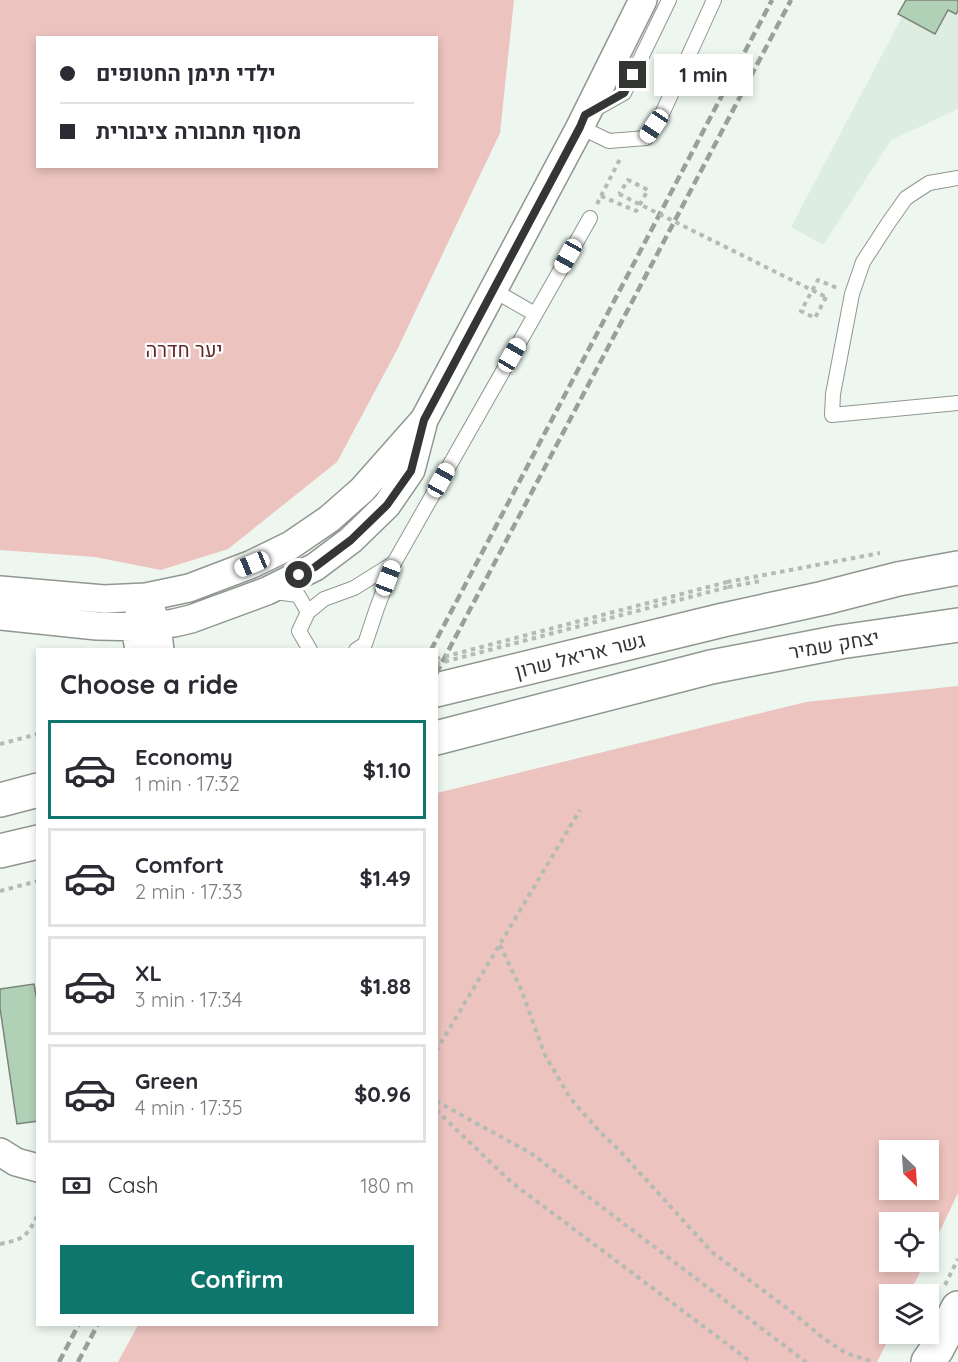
<!DOCTYPE html>
<html lang="en">
<head>
<meta charset="utf-8">
<style>
	:root { --surface:#fff; --page:#f7f7f7; --text:#2b2b33; --muted:#7c7c81; --line:#e1e1e2; --accent:#0f766e }
	body { margin:0; font-family:Quicksand,Heebo,sans-serif; background:var(--page); color:var(--text); height:100vh; display:flex; flex-direction:column; font-size:22px; white-space:nowrap }
	* { box-sizing:border-box; margin:0 }
	p { font-size:20px; color:var(--muted) }
	.icon { flex:none; width:33px; height:33px; fill:none; stroke:currentColor; stroke-width:2; stroke-linecap:round; stroke-linejoin:round }
	.map { position:relative; flex:1; overflow:hidden }
	.sheet { position:absolute; left:36px; top:648px; width:402px; height:678px; display:flex; flex-direction:column; background:var(--surface); border-radius:0px; box-shadow:0 3px 9px #0003 }
	.sheet>* { flex:none }
	.hud { position:absolute; left:36px; top:36px; width:402px; height:132px; border-radius:0px; box-shadow:0 3px 9px #0003; display:grid; align-content:center; height:132px; padding:0 24px; background:var(--surface) }
	.needle { width:39px; rotate:155deg }
	.controls { position:absolute; left:879px; top:1140px; display:grid; gap:12px }
	.controls a { display:grid; place-items:center; width:60px; height:60px; border-radius:0px; background:var(--surface); box-shadow:0 3px 9px #0003; font-size:30px }
	.end { position:absolute; width:27px; height:27px; margin:-14px; border:8px solid #333633; background:#fff; box-shadow:0 0 0 3px #fff }
	.from { border-radius:50% }
	.bubble { position:absolute; height:42px; border-radius:0px; background:var(--surface); box-shadow:0 3px 9px #0003; font-size:20px; font-weight:700; line-height:42px; text-align:center }
	.car { position:absolute; width:18px; height:36px; margin:-18px -9px; border-radius:8px; box-shadow:0 0 4px 2px #0007; background:linear-gradient(#fff 24%,#345 0 40%,#fff 0 76%,#345 0 86%,#fff 0) }
	.hud b { display:flex; align-items:center; gap:21px; height:57px; font-size:22px }
	.hud b+b { border-top:2px solid var(--line) }
	.hud i { width:15px; height:15px; background:var(--text) }
	ul { padding:0; list-style:none }
	li { display:flex; align-items:center; gap:18px; height:99px; margin:0 12px 9px; padding:0 12px; border:3px solid var(--line); border-radius:0px }
	li div { flex:1 }
	li b { display:block; font-size:22px }
	li em { font-style:normal; font-weight:700 }
	li.active { border-color:var(--accent) }
	li>.icon { width:54px; height:54px; stroke-width:1.5 }
	h2 { padding:0 24px; font-size:27px; line-height:72px }
	.pay { display:flex; align-items:center; gap:15px; height:66px; padding:0 24px; font-size:22px }
	.pay p { margin-inline-start:auto }
	.cta { display:flex; gap:12px; margin-top:auto; padding:12px 24px }
	.cta a { flex:1; height:69px; border-radius:0px; background:var(--accent); color:#fff; font-size:24px; font-weight:700; line-height:69px; text-align:center }
	.map>svg:first-child { display:block }
</style>
</head>
<body>
<div class="map">
<svg width="958" height="1362" viewBox="0 0 958 1362">
	<rect width="100%" height="100%" fill="#edf6ef"/>
	<path fill="#ddede0" d="M 911,0 L 958,0 L 958,109 L 891,140 L 823,245 L 791,227 Z"/>
	<path fill="#ecc3bf" fill-rule="evenodd" d="M 0,0 L 514,0 L 500,133 L 397,350 L 337,462 L 228,549 L 161,570 L 95,557 L 0,550 ZM 38,38 L 436,38 L 436,166 L 38,166 Z
		M 958,686 L 958,1193 L 929,1254 L 928,1222 L 890,1222 L 890,1262 L 925,1262 L 909,1294 L 890,1294 L 890,1334 L 891,1334 L 877,1362 L 118,1362 L 138,1325 L 436,1324 L 437,793 L 806,702 ZM 890,1150 L 928,1150 L 928,1190 L 890,1190 Z"/>
	<path fill="#b1d1b7" stroke="#7c847d" stroke-width="1.5" d="M 906,0 L 958,0 L 958,11 L 956,14 L 948,10 L 935,34 L 898,14 Z
		M 34,984 L 38,1006 L 38,1121 L 17,1124 L 0,1008 L 0,989 Z"/>
	<g fill="none" stroke-linecap="round" stroke-linejoin="round">
		<defs>
			<path id="service" d="M 592,111 L 624,93 L 669,0
				M 580,127 L 609,141 L 646,138 L 662,114 L 714,0
				M 958,178 L 929,183 L 906,198 L 889,222 L 863,262 L 852,294 L 833,394 L 832,415 L 958,403
				M 493,290 L 535,314
				M 275,592 L 298,595 L 308,612
				M 310,650 L 299,631 L 308,612 L 324,599 L 354,588 L 394,563
				M 356,650 L 365,644 L 377,608 L 394,563 L 590,218"/>
			<path id="minor" d="M 0,590 L 104,599 L 146,597 L 189,588 L 252,564 L 291,545 L 329,519 L 362,490 L 424,420 L 580,127 L 643,0
				M 151,609 L 157,626 L 160,650
				M 0,616 L 97,626 L 146,627 L 174,623 L 191,619 L 267,591 L 315,567 L 351,540 L 387,505 L 411,470 L 423,424
				M 139,650 L 135,627 L 141,609
				M 0,1152 L 16,1162 L 38,1168"/>
			<path id="tertiary" d="M 928,1362 L 937,1349 L 958,1308"/>
			<path id="secondary" d="M 436,690 L 723,620 L 824,598 L 898,579 L 958,568
				M 436,738 L 711,667 L 840,642 L 958,625
				M 0,800 L 38,790
				M 0,851 L 38,842"/>
		</defs>
		<use href="#service" stroke="#8f9790" stroke-width="16"/>
		<use href="#minor" stroke="#8f9790" stroke-width="30"/>
		<use href="#tertiary" stroke="#8f9790" stroke-width="36"/>
		<use href="#secondary" stroke="#8f9790" stroke-width="36"/>
		<path stroke="#b4bbb5" stroke-width="4" stroke-dasharray="4.5 4.5" stroke-linecap="butt" d="M 601,196 L 636,211 L 648,190 L 628,180 L 619,194
			M 597,204 L 621,157
			M 826,297 L 815,318 L 801,311 L 818,280 L 837,288
			M 727,582 L 880,553
			M 728,587 L 760,581
			M 0,744 L 38,734
			M 0,891 L 38,881
			M 500,945 L 521,989 L 545,1055 L 570,1098 L 600,1132 L 619,1150 L 712,1252 L 792,1312 L 823,1338 L 846,1353 L 873,1362
			M 436,1051 L 580,810
			M 436,1101 L 532,1154 L 806,1362
			M 436,1110 L 511,1182 L 751,1362
			M 0,1244 C 25,1239 26,1237 38,1215
			M 945,1285 L 958,1259"/>
		<use href="#service" stroke="#fff" stroke-width="14"/>
		<use href="#minor" stroke="#fff" stroke-width="27"/>
		<use href="#tertiary" stroke="#fff" stroke-width="33"/>
		<use href="#secondary" stroke="#fff" stroke-width="33"/>
		<path stroke="#999f9a" stroke-width="4.5" stroke-dasharray="9 4.5" stroke-linecap="butt" d="M 431,650 L 772,0
			M 436,674 L 791,0
			M 59,1362 L 79,1324
			M 78,1362 L 98,1324"/>
		<path stroke="#b4bbb5" stroke-width="4" stroke-dasharray="4.5 4.5" stroke-linecap="butt" d="M 619,194 L 826,297
			M 436,659 L 727,582
			M 436,664 L 728,587"/>
	</g>
	<g fill="none" stroke-linecap="round" stroke-linejoin="round">
		<path stroke="#333633" stroke-width="8" d="M 299,575 L 315,567 L 351,540 L 387,505 L 411,471 L 424,420 L 580,127 L 585,115 L 624,93 L 633,75"/>
	</g>
	<g text-anchor="middle" dominant-baseline="central" stroke-width="4.5" stroke-linejoin="round" paint-order="stroke">
		<g font-size="20" fill="#612b28" stroke="#fff">
			<text x="184" y="349">יער חדרה</text>
		</g>
		<g font-size="20" fill="#333633" stroke="#fff">
			<text transform="translate(834 644) rotate(-10)">יצחק שמיר</text>
			<text transform="translate(580 655) rotate(-14)">גשר אריאל שרון</text>
		</g>
	</g>
</svg>
<div class="controls">
<a><svg class="needle" viewBox="-14 -14 28 28"><path d="M0-13l5 13h-10z" fill="#e53935"/><path d="M0 13l5-13h-10z" fill="#7c7c81"/></svg></a>
<a><svg class="icon" aria-label="locate" viewBox="0 0 24 24"><circle cx="12" cy="12" r="6"/><path d="M12 2v4M12 18v4M2 12h4M18 12h4"/></svg></a>
<a><svg class="icon" aria-label="layers" viewBox="0 0 24 24"><path d="M12 4l9 5-9 5-9-5zM3 14l9 5 9-5"/></svg></a>
</div>
<i class="end from" style="left:299px;top:575px"></i>
<i class="end" style="left:633px;top:75px"></i>
<div class="bubble" style="left:654px;top:54px;width:99px">1 min</div>
<i class="car" style="left:654px;top:126px;rotate:214deg"></i>
<i class="car" style="left:568px;top:256px;rotate:209deg"></i>
<i class="car" style="left:512px;top:355px;rotate:30deg"></i>
<i class="car" style="left:441px;top:480px;rotate:29deg"></i>
<i class="car" style="left:252px;top:564px;rotate:248deg"></i>
<i class="car" style="left:388px;top:578px;rotate:21deg"></i>
<div class="hud">
<b><i class="from"></i>ילדי תימן החטופים</b>
<b><i></i>מסוף תחבורה ציבורית</b>
</div>
<section class="sheet">
<h2>Choose a ride</h2>
<ul>
<li class="active"><svg class="icon" aria-label="car" viewBox="0 0 24 24"><path d="M5 17H2v-5l4-1 3-4h7l3 4 3 1v5h-3M9 17h6M6 11h13"/><circle cx="7" cy="17" r="2"/><circle cx="17" cy="17" r="2"/></svg><div><b>Economy</b><p>1 min · 17:32</p></div><em>$1.10</em></li>
<li><svg class="icon" aria-label="car" viewBox="0 0 24 24"><path d="M5 17H2v-5l4-1 3-4h7l3 4 3 1v5h-3M9 17h6M6 11h13"/><circle cx="7" cy="17" r="2"/><circle cx="17" cy="17" r="2"/></svg><div><b>Comfort</b><p>2 min · 17:33</p></div><em>$1.49</em></li>
<li><svg class="icon" aria-label="car" viewBox="0 0 24 24"><path d="M5 17H2v-5l4-1 3-4h7l3 4 3 1v5h-3M9 17h6M6 11h13"/><circle cx="7" cy="17" r="2"/><circle cx="17" cy="17" r="2"/></svg><div><b>XL</b><p>3 min · 17:34</p></div><em>$1.88</em></li>
<li><svg class="icon" aria-label="car" viewBox="0 0 24 24"><path d="M5 17H2v-5l4-1 3-4h7l3 4 3 1v5h-3M9 17h6M6 11h13"/><circle cx="7" cy="17" r="2"/><circle cx="17" cy="17" r="2"/></svg><div><b>Green</b><p>4 min · 17:35</p></div><em>$0.96</em></li>
</ul>
<div class="pay"><svg class="icon" aria-label="cash" viewBox="0 0 24 24"><path d="M3 7h18v10H3z"/><circle cx="12" cy="12" r="2"/></svg>Cash<p>180 m</p></div>
<div class="cta"><a>Confirm</a></div>
</section>
</div>
</body>
</html>
